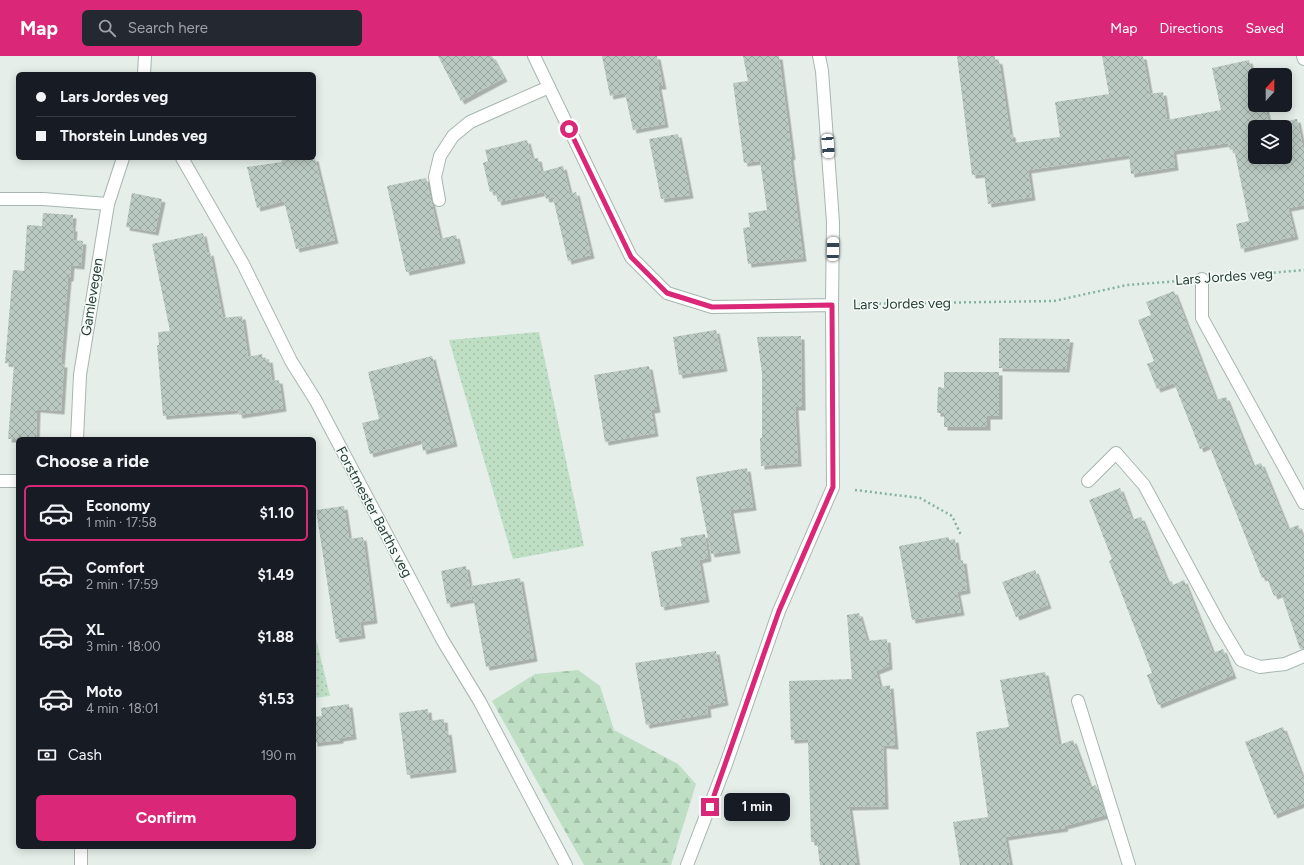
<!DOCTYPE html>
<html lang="en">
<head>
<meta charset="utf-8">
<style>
	:root { --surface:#171b24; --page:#242831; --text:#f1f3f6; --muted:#9ea1a6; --line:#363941; --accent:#db2777 }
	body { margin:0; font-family:Figtree,sans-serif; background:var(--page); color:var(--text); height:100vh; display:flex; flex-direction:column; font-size:15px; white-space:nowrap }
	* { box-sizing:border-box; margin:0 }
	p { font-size:13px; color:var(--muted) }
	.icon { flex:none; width:22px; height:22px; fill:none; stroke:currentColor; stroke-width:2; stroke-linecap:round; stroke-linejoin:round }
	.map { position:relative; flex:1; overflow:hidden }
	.side { position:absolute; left:16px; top:381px; width:300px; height:412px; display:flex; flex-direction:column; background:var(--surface); border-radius:6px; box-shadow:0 2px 10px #0003 }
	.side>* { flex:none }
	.banner { position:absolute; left:16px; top:16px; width:300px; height:88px; border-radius:6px; box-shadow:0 2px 10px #0003; display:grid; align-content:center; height:88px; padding:0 20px; background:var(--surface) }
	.needle { width:26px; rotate:21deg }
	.controls { position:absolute; left:1248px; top:12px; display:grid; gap:8px }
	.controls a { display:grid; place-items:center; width:44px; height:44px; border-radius:6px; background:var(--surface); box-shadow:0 2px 10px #0003; font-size:20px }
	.end { position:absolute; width:18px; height:18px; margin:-9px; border:5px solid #db2777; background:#fff; box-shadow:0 0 0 2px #fff }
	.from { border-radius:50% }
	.bubble { position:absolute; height:28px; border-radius:6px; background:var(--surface); box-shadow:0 2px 10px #0003; font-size:13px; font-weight:700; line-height:28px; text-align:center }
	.car { position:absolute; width:12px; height:24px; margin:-12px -6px; border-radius:5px; box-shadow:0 0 3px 1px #0007; background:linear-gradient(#fff 24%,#345 0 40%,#fff 0 76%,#345 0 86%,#fff 0) }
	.banner b { display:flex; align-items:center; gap:14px; height:38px; font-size:15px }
	.banner b+b { border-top:1px solid var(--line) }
	.banner i { width:10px; height:10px; background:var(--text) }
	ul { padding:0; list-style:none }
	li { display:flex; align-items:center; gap:12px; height:56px; margin:0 8px 6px; padding:0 12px; border:2px solid transparent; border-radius:6px }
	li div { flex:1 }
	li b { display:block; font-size:15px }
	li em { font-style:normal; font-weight:700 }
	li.current { border-color:var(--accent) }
	li>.icon { width:36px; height:36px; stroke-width:1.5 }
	h2 { padding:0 20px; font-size:18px; line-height:48px }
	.pay { display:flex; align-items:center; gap:10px; height:44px; padding:0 20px; font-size:15px }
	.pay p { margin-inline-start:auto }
	.button { display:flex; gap:8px; margin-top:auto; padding:8px 20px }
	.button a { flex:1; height:46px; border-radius:6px; background:var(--accent); color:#fff; font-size:16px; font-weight:700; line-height:46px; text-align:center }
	header { display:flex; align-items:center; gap:24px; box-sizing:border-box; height:56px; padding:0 20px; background:var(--accent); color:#fff }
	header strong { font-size:19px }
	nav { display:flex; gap:22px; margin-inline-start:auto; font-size:14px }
	.search { width:280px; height:36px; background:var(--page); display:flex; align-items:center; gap:10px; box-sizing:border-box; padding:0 14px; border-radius:6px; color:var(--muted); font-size:15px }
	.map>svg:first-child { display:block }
</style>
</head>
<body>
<header>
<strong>Map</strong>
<div class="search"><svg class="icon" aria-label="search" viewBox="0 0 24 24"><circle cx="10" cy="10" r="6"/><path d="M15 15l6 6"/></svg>Search here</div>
<nav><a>Map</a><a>Directions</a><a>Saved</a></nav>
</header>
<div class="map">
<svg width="1304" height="809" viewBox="0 0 1304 809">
	<defs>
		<pattern id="green-dots" width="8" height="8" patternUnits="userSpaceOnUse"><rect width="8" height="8" fill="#bedfc4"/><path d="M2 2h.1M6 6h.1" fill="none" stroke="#a3c0a9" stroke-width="1.8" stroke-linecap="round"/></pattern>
		<pattern id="forest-firs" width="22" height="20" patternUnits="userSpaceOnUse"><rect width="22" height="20" fill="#bedfc4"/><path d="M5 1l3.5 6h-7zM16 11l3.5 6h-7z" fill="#a3c0a9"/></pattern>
		<pattern id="building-cross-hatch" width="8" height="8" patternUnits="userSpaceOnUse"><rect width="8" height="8" fill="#bac9c2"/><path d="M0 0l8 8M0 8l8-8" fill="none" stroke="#97a59e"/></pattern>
		<filter id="shadow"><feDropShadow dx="3.5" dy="3.5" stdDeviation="0" flood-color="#0004"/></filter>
	</defs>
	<rect width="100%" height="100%" fill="#e5eee9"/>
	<path fill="url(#green-dots)" d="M 539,276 L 584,490 L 513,503 L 449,284 Z
		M 314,575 L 330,640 L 314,642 Z"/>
	<path fill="url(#forest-firs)" d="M 578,614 L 600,630 L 614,674 L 678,708 L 696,728 L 671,809 L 584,809 L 492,645 L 535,618 Z"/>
	<path fill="url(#building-cross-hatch)" fill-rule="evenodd" filter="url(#shadow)" d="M 438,0 L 492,0 L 504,22 L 461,45 Z
		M 602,0 L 657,0 L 663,30 L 658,30 L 665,68 L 633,74 L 625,37 L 610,40 Z
		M 743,0 L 779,0 L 792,100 L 790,101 L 803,202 L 748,208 L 743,172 L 750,171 L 748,157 L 767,154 L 760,105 L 744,107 L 733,27 L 748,25 Z
		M 957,0 L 995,0 L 995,4 L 999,5 L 1010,78 L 1012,78 L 1013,87 L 1060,81 L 1055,46 L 1109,38 L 1102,0 L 1143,0 L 1150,38 L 1163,36 L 1167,64 L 1221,54 L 1212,12 L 1249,4 L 1255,31 L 1255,49 L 1265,49 L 1269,68 L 1297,63 L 1304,96 L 1304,149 L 1288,152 L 1295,180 L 1241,193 L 1236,168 L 1249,165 L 1234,93 L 1230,94 L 1228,87 L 1173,95 L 1175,111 L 1131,118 L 1129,99 L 1028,114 L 1032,141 L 988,148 L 984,118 L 972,119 ZM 1255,71 L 1285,71 L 1285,101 L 1255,101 Z
		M 678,78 L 690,139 L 661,143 L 649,83 Z
		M 527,84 L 532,103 L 538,102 L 541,116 L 563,110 L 570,138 L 576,136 L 591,199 L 568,205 L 553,142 L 556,141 L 546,143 L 544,136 L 498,146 L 495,135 L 490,136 L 483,107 L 488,105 L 485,94 Z
		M 281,102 L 315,102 L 335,184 L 296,193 L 284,145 L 257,152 L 247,111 L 282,106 Z
		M 426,122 L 440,183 L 456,179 L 462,204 L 406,216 L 387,130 Z
		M 132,137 L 162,143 L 155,176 L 126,171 Z
		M 43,157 L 73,159 L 72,172 L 74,172 L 73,184 L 83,185 L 81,210 L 71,209 L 70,222 L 68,222 L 61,308 L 64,308 L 61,355 L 37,353 L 36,383 L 8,383 L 14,308 L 5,307 L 13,214 L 24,215 L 27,169 L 42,170 Z
		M 203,177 L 207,197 L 210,196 L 223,262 L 242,260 L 248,301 L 262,298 L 263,304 L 269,303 L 272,325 L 279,324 L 283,352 L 239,359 L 238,354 L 163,360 L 157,289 L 159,289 L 158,276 L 170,275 L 152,188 Z
		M 1174,235 L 1216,344 L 1226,341 L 1253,410 L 1261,407 L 1288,473 L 1298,469 L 1304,484 L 1304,592 L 1300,593 L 1281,537 L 1274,540 L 1266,520 L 1262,522 L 1209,389 L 1200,393 L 1174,327 L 1157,333 L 1147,308 L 1154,305 L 1138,264 L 1151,259 L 1146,246 Z
		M 716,274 L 724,312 L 679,319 L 673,281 Z
		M 801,280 L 802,351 L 795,351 L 798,407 L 761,410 L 760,382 L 762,382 L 762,317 L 757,281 Z
		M 999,282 L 1070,283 L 1066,313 L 999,312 Z
		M 432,300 L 454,387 L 423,395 L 421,384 L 370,398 L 362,367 L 379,363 L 368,316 Z
		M 649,310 L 657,353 L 651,354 L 655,377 L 605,386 L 594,319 Z
		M 944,316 L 999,316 L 999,360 L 987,360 L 987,371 L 944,371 L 944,357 L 937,357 L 938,331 L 944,332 Z
		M 747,412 L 753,451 L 730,454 L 737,494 L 711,498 L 696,421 Z
		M 1120,432 L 1132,464 L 1141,461 L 1168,527 L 1172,525 L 1173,529 L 1184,524 L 1213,597 L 1223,593 L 1233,619 L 1158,649 L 1147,619 L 1152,617 L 1109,505 L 1112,503 L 1089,444 Z
		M 344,450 L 349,483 L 363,481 L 374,564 L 360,566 L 362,579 L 336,583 L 316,454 Z
		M 705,478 L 708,502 L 699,504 L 706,543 L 661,551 L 651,496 L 682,490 L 680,482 Z
		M 949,481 L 949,484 L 955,483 L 958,505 L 963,504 L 967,534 L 957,536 L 961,556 L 912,564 L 899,490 Z
		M 466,510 L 472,543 L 447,548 L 441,515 Z
		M 1035,514 L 1048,549 L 1016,561 L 1002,526 Z
		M 520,522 L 534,602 L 486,611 L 471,530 Z
		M 859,557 L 867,585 L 887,583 L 889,610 L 876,615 L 880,631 L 890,629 L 895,690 L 883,689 L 885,750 L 849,751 L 857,809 L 820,809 L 817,786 L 811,786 L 808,683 L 791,684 L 789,625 L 852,623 L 847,559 Z
		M 716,595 L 725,646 L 707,650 L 708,658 L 646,669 L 635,607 Z
		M 1045,616 L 1059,689 L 1073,684 L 1090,731 L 1096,729 L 1106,759 L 1064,770 L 1065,772 L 1005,781 L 1010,809 L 960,809 L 953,766 L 988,761 L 976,676 L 1009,671 L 1000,624 Z
		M 349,648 L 353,680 L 340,682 L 340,684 L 314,687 L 314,661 L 322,660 L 321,652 Z
		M 428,653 L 429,665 L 444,663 L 445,676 L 448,675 L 453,713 L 407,719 L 399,657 Z
		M 1283,671 L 1304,725 L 1304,747 L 1274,759 L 1245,686 Z"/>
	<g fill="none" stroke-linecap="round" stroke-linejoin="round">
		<defs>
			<path id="lane" d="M 0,143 L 43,143 L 108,148
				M 439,144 L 435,121 L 440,100 L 453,80 L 470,66 L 549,31
				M 1202,223 L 1202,262 L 1304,447
				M 0,425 L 18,425
				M 1088,425 L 1116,397 L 1144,429 L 1220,569 L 1241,604 L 1260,611 L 1285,608 L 1304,600"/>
			<path id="street" d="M 534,0 L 631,201 L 667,237 L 712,251 L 832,249
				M 144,18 L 145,0
				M 182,102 L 243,208 L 291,305 L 316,345 L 443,585 L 480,646 L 566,809
				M 77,383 L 80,319 L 108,148 L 123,102
				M 1078,645 L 1129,809
				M 81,791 L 81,809
				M 687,809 L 726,708 L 779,555 L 833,431 L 832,249 L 833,166 L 822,15 L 819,0"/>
			<path id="secondary" d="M 1303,0 L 1304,3"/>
		</defs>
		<use href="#lane" stroke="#a7b6b0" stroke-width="14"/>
		<use href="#street" stroke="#a7b6b0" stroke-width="14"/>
		<use href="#secondary" stroke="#a3bab0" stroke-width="14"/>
		<path stroke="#85b2a0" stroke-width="2.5" stroke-dasharray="2 3" stroke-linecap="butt" d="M 1224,221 L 1304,214
			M 854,248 L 1054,245 L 1127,229 L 1179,225
			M 855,434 L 920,442 L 952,460 L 961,479"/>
		<use href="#lane" stroke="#fff" stroke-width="12"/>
		<use href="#street" stroke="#fff" stroke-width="12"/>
		<use href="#secondary" stroke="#fff" stroke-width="12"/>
	</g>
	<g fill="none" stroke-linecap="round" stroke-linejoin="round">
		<path stroke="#db2777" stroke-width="5" d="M 569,73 L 631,201 L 667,237 L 712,251 L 832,249 L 833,431 L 779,555 L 710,751"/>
	</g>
	<g text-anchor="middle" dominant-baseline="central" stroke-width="3" stroke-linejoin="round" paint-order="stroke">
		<g font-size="14" fill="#244036" stroke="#f6faf8">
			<text transform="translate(1224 221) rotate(-4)">Lars Jordes veg</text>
			<text transform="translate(92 241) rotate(-81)">Gamlevegen</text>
			<text transform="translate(902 248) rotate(-1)">Lars Jordes veg</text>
			<text transform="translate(374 456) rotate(62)">Forstmester Barths veg</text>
		</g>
	</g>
</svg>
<div class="controls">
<a><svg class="needle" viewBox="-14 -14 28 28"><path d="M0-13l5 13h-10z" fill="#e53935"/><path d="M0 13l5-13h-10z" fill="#9ea1a6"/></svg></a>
<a><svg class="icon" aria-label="layers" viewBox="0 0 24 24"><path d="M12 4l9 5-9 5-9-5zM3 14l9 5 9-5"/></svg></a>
</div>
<i class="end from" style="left:569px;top:73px"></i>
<i class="end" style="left:710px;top:751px"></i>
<div class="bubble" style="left:724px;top:737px;width:66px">1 min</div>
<i class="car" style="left:828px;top:90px;rotate:176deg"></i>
<i class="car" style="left:833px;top:193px;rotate:1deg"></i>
<div class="banner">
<b><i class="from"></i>Lars Jordes veg</b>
<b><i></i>Thorstein Lundes veg</b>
</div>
<section class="side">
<h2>Choose a ride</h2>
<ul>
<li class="current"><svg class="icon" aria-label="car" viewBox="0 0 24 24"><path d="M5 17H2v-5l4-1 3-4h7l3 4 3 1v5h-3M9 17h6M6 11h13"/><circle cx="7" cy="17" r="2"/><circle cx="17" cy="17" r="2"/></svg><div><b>Economy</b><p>1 min · 17:58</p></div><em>$1.10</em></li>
<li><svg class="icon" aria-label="car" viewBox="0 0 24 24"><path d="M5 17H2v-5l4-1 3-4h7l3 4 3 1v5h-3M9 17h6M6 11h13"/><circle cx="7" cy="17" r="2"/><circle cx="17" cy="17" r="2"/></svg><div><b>Comfort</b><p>2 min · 17:59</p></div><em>$1.49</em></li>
<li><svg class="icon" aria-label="car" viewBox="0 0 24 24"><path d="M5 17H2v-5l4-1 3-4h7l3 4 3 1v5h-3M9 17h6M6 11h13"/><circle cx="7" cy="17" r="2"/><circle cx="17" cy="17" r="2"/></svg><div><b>XL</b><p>3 min · 18:00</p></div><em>$1.88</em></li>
<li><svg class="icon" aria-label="car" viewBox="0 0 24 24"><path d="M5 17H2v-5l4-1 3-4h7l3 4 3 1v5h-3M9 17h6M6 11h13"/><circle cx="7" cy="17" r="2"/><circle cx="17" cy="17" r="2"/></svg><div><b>Moto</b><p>4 min · 18:01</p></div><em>$1.53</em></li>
</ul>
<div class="pay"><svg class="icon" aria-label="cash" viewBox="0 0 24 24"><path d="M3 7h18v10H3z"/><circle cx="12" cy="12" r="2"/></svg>Cash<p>190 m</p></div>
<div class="button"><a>Confirm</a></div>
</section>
</div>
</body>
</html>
